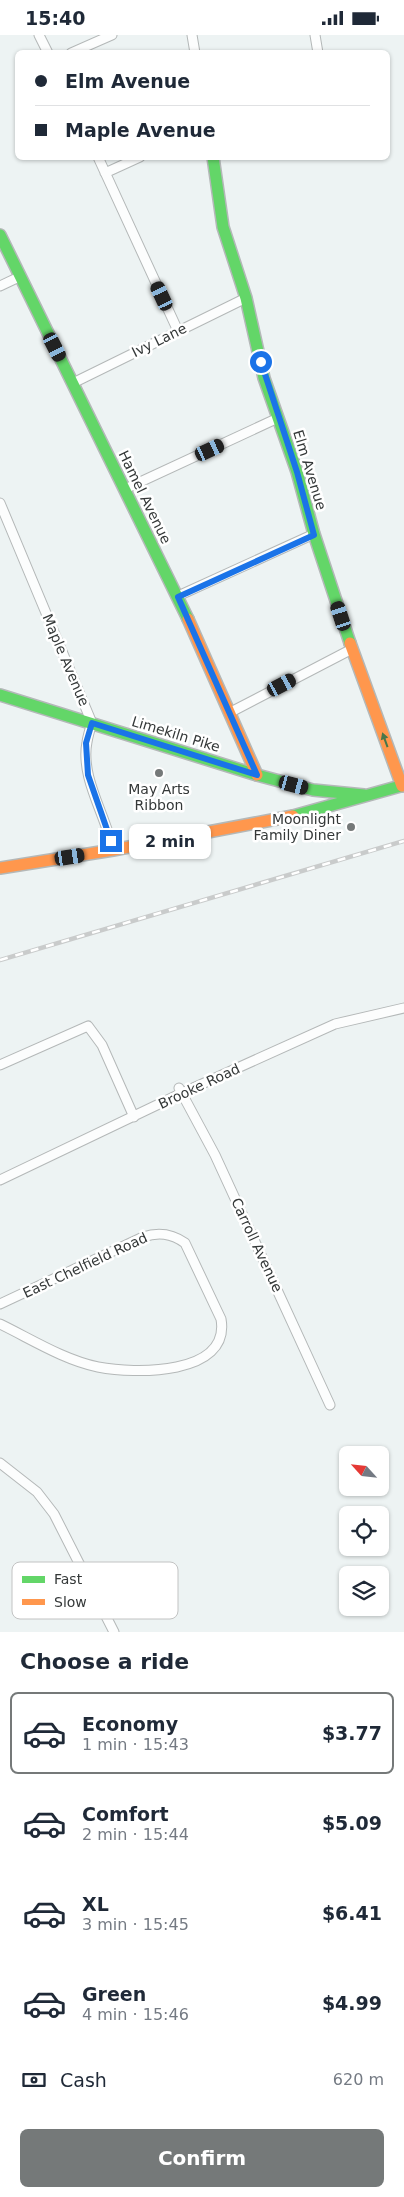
<!DOCTYPE html>
<html lang="en">
<head>
<meta charset="utf-8">
<style>
	:root { --surface:#fff; --page:#f2f2f3; --text:#1f2937; --muted:#747a83; --line:#e0e1e3; --accent:#757979 }
	body { margin:0; font-family:"DejaVu Sans",sans-serif; background:var(--page); color:var(--text); height:100vh; display:flex; flex-direction:column; font-size:19px; white-space:nowrap }
	* { box-sizing:border-box; margin:0 }
	p { font-size:16px; color:var(--muted) }
	.icon { flex:none; width:28px; height:28px; fill:none; stroke:currentColor; stroke-width:2; stroke-linecap:round; stroke-linejoin:round }
	.map { position:relative; height:1597px; overflow:hidden }
	.drawer { display:flex; flex-direction:column; background:var(--surface); flex:1 }
	.drawer>* { flex:none }
	.banner { position:absolute; left:15px; top:15px; width:375px; height:110px; border-radius:8px; box-shadow:0 1px 4px #0004; display:grid; align-content:center; height:110px; padding:0 20px; background:var(--surface) }
	.needle { width:32px; rotate:297deg }
	.fabs { position:absolute; left:339px; top:1411px; display:grid; gap:10px }
	.fabs a { display:grid; place-items:center; width:50px; height:50px; border-radius:8px; background:var(--surface); box-shadow:0 1px 4px #0004; font-size:25px }
	.end { position:absolute; width:22px; height:22px; margin:-11px; border:6px solid #1a73e8; background:#fff; box-shadow:0 0 0 2px #fff }
	.from { border-radius:50% }
	.bubble { position:absolute; height:35px; border-radius:8px; background:var(--surface); box-shadow:0 1px 4px #0004; font-size:16px; font-weight:800; line-height:35px; text-align:center }
	.car { position:absolute; width:15px; height:30px; margin:-15px -8px; border-radius:6px; box-shadow:0 0 4px 1px #0007; background:linear-gradient(#222 24%,#8ab4d8 0 40%,#222 0 76%,#8ab4d8 0 86%,#222 0) }
	.banner b { display:flex; align-items:center; gap:18px; height:48px; font-size:19px }
	.banner b+b { border-top:1px solid var(--line) }
	.banner i { width:12px; height:12px; background:var(--text) }
	ul { padding:0; list-style:none }
	li { display:flex; align-items:center; gap:15px; height:82px; margin:0 10px 8px; padding:0 10px; border:2px solid transparent; border-radius:8px }
	li div { flex:1 }
	li b { display:block; font-size:19px }
	li em { font-style:normal; font-weight:800 }
	li.selected { border-color:var(--accent) }
	li>.icon { width:45px; height:45px; stroke-width:1.5 }
	h2 { padding:0 20px; font-size:22px; line-height:60px }
	.pay { display:flex; align-items:center; gap:12px; height:55px; padding:0 20px; font-size:19px }
	.pay p { margin-inline-start:auto }
	.primary-button { display:flex; gap:10px; margin-top:auto; padding:10px 20px }
	.primary-button a { flex:1; height:58px; border-radius:8px; background:var(--accent); color:#fff; font-size:20px; font-weight:800; line-height:58px; text-align:center }
	.status { display:flex; justify-content:space-between; align-items:center; height:35px; padding:0 25px; background:var(--surface); direction:ltr }
	.status svg { height:14px; fill:currentColor }
	.map>svg:first-child { display:block }
</style>
</head>
<body>
<div class="status"><b>15:40</b><svg viewBox="0 0 49 12"><path d="M0 12V9h3v3zM5 12V6h3v6zM10 12V3h3v9zM15 12V0h3v12zM26 1h20v11H26zM47 4h2v5h-2z"/></svg></div>
<div class="map">
<svg width="404" height="1597" viewBox="0 0 404 1597">
	<rect width="100%" height="100%" fill="#edf3f3"/>
	<g fill="none" stroke-linecap="round" stroke-linejoin="round">
		<defs>
			<path id="street" d="M 39,0 L 48,18
				M 192,0 L 195,18
				M 315,0 L 318,18
				M 71,18 L 112,0
				M 98,122 L 178,296
				M 105,138 L 140,122
				M 0,251 L 19,242
				M 73,348 L 246,263
				M 125,454 L 278,383
				M 0,468 L 92,688 C 90,694 88,701 87,707 C 80,743 106,780 113,815
				M 178,561 L 314,499
				M 229,678 L 352,614
				M 0,1030 L 88,991 L 102,1010 L 134,1082
				M 179,1053 L 215,1120 L 330,1370
				M 0,1145 L 182,1058 L 335,989 L 404,973
				M 0,1269 L 143,1202 C 158,1197 171,1198 185,1208 L 221,1284 C 231,1341 134,1339 98,1332 C 64,1325 31,1304 0,1289
				M 0,1428 L 37,1457 L 54,1479 L 114,1597"/>
			<path id="fast" d="M 213,122 L 223,192 L 246,263 L 264,343 L 297,437 L 314,499 L 350,608
				M 0,200 L 188,584
				M 0,660 L 257,740 L 313,755 L 364,760
				M 293,781 L 404,750"/>
			<path id="slow" d="M 188,584 L 257,740
				M 350,608 L 402,751
				M 0,833 L 113,815 L 293,781"/>
		</defs>
		<use href="#street" stroke="#b4b8b8" stroke-width="11"/>
		<use href="#fast" stroke="#b4b8b8" stroke-width="14"/>
		<use href="#slow" stroke="#b4b8b8" stroke-width="14"/>
		<use href="#street" stroke="#fcfdfd" stroke-width="9"/>
		<use href="#fast" stroke="#63d668" stroke-width="11"/>
		<use href="#slow" stroke="#ff974d" stroke-width="11"/>
		<defs>
			<path id="rail" d="M 0,925 L 404,806"/>
		</defs>
		<use href="#rail" stroke="#c9cbcb" stroke-width="4.5"/>
		<use href="#rail" stroke="#fff" stroke-width="2.5" stroke-dasharray="8" stroke-linecap="butt"/>
	</g>
	<defs><path id="oneway-solid" d="M-6-.8H1V-3.2L6.5 0L1 3.2V.8H-6Z" transform="scale(1.25)"/></defs>
	<use fill="#47774b" href="#oneway-solid" transform="translate(385 705) rotate(-110)"/>
	<g fill="none" stroke-linecap="round" stroke-linejoin="round">
		<path stroke="#1a73e8" stroke-width="6" d="M 111,806 L 88,740 L 86,708 L 92,688 L 257,740 L 178,562 L 314,500 L 297,437 L 261,327"/>
	</g>
	<g fill="#757979" stroke="#fff" stroke-width="2">
		<circle cx="159" cy="738" r="5"/>
		<circle cx="351" cy="792" r="5"/>
	</g>
	<g text-anchor="middle" dominant-baseline="central" stroke-width="5" stroke-linejoin="round" paint-order="stroke">
		<g font-size="14" fill="#343838" stroke="#fff">
			<text transform="translate(159 305) rotate(-26)">Ivy Lane</text>
			<text transform="translate(310 435) rotate(73)">Elm Avenue</text>
			<text transform="translate(145 462) rotate(64)">Hamel Avenue</text>
			<text transform="translate(66 625) rotate(67)">Maple Avenue</text>
			<text transform="translate(176 699) rotate(17)">Limekiln Pike</text>
			<text transform="translate(199 1051) rotate(-25)">Brooke Road</text>
			<text transform="translate(257 1210) rotate(65)">Carroll Avenue</text>
			<text transform="translate(85 1230) rotate(-25)">East Chelfield Road</text>
		</g>
		<g font-size="14" fill="#343838" stroke="#fff">
			<text x="159" y="754">May Arts<tspan x="159" dy="16">Ribbon</tspan></text>
			<text x="341" y="784" text-anchor="end">Moonlight<tspan x="341" dy="16">Family Diner</tspan></text>
		</g>
	</g>
	<rect x="12" y="1527" width="166" height="57" rx="8" fill="#fff" stroke="#c2c3c3" stroke-width="1"/>
	<rect x="22" y="1541" width="23" height="7" fill="#63d668"/>
	<rect x="22" y="1564" width="23" height="6" fill="#ff974d"/>
	<g font-size="14" fill="#343838">
		<text x="54" y="1549">Fast</text>
		<text x="54" y="1572">Slow</text>
	</g>
</svg>
<div class="fabs">
<a><svg class="needle" viewBox="-14 -14 28 28"><path d="M0-13l5 13h-10z" fill="#e53935"/><path d="M0 13l5-13h-10z" fill="#747a83"/></svg></a>
<a><svg class="icon" aria-label="locate" viewBox="0 0 24 24"><circle cx="12" cy="12" r="6"/><path d="M12 2v4M12 18v4M2 12h4M18 12h4"/></svg></a>
<a><svg class="icon" aria-label="layers" viewBox="0 0 24 24"><path d="M12 4l9 5-9 5-9-5zM3 14l9 5 9-5"/></svg></a>
</div>
<i class="end from" style="left:261px;top:327px"></i>
<i class="end" style="left:111px;top:806px"></i>
<div class="bubble" style="left:129px;top:789px;width:82px">2 min</div>
<i class="car" style="left:162px;top:261px;rotate:335deg"></i>
<i class="car" style="left:55px;top:312px;rotate:153deg"></i>
<i class="car" style="left:210px;top:415px;rotate:65deg"></i>
<i class="car" style="left:341px;top:581px;rotate:342deg"></i>
<i class="car" style="left:282px;top:650px;rotate:62deg"></i>
<i class="car" style="left:294px;top:750px;rotate:105deg"></i>
<i class="car" style="left:70px;top:822px;rotate:81deg"></i>
<div class="banner">
<b><i class="from"></i>Elm Avenue</b>
<b><i></i>Maple Avenue</b>
</div>
</div>
<section class="drawer">
<h2>Choose a ride</h2>
<ul>
<li class="selected"><svg class="icon" aria-label="car" viewBox="0 0 24 24"><path d="M5 17H2v-5l4-1 3-4h7l3 4 3 1v5h-3M9 17h6M6 11h13"/><circle cx="7" cy="17" r="2"/><circle cx="17" cy="17" r="2"/></svg><div><b>Economy</b><p>1 min · 15:43</p></div><em>$3.77</em></li>
<li><svg class="icon" aria-label="car" viewBox="0 0 24 24"><path d="M5 17H2v-5l4-1 3-4h7l3 4 3 1v5h-3M9 17h6M6 11h13"/><circle cx="7" cy="17" r="2"/><circle cx="17" cy="17" r="2"/></svg><div><b>Comfort</b><p>2 min · 15:44</p></div><em>$5.09</em></li>
<li><svg class="icon" aria-label="car" viewBox="0 0 24 24"><path d="M5 17H2v-5l4-1 3-4h7l3 4 3 1v5h-3M9 17h6M6 11h13"/><circle cx="7" cy="17" r="2"/><circle cx="17" cy="17" r="2"/></svg><div><b>XL</b><p>3 min · 15:45</p></div><em>$6.41</em></li>
<li><svg class="icon" aria-label="car" viewBox="0 0 24 24"><path d="M5 17H2v-5l4-1 3-4h7l3 4 3 1v5h-3M9 17h6M6 11h13"/><circle cx="7" cy="17" r="2"/><circle cx="17" cy="17" r="2"/></svg><div><b>Green</b><p>4 min · 15:46</p></div><em>$4.99</em></li>
</ul>
<div class="pay"><svg class="icon" aria-label="cash" viewBox="0 0 24 24"><path d="M3 7h18v10H3z"/><circle cx="12" cy="12" r="2"/></svg>Cash<p>620 m</p></div>
<div class="primary-button"><a>Confirm</a></div>
</section>
</body>
</html>
